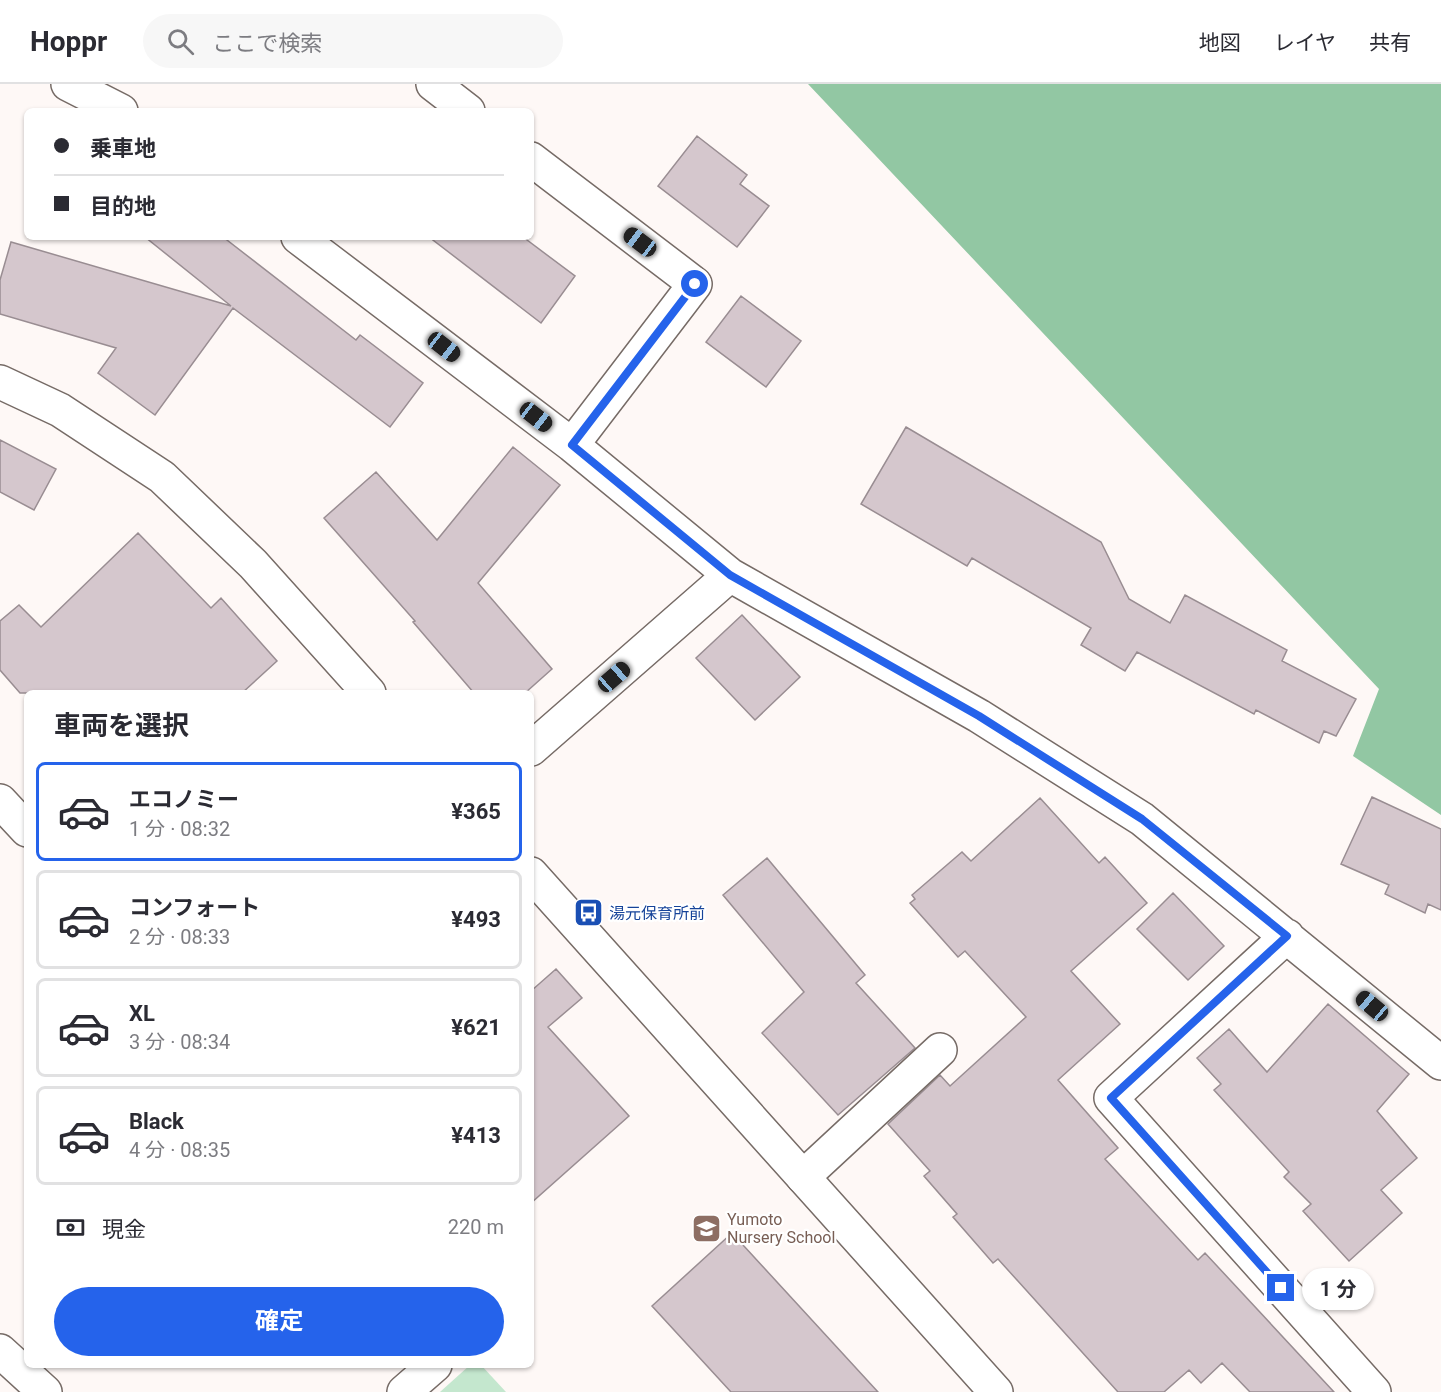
<!DOCTYPE html>
<html lang="ja">
<head>
<meta charset="utf-8">
<style>
	:root { --surface:#fff; --page:#f7f7f7; --text:#2b2b33; --muted:#7c7c81; --line:#e1e1e2; --accent:#2563eb }
	body { margin:0; font-family:Roboto,"Noto Sans JP",sans-serif; background:var(--page); color:var(--text); height:100vh; display:flex; flex-direction:column; font-size:22px; white-space:nowrap }
	* { box-sizing:border-box; margin:0 }
	p { font-size:20px; color:var(--muted) }
	.icon { flex:none; width:33px; height:33px; fill:none; stroke:currentColor; stroke-width:2; stroke-linecap:round; stroke-linejoin:round }
	.map { position:relative; flex:1; overflow:hidden }
	.drawer { position:absolute; left:24px; top:606px; width:510px; height:678px; display:flex; flex-direction:column; background:var(--surface); border-radius:9px; box-shadow:0 2px 4px #0004 }
	.drawer>* { flex:none }
	.hud { position:absolute; left:24px; top:24px; width:510px; height:132px; border-radius:9px; box-shadow:0 2px 4px #0004; display:grid; align-content:center; height:132px; padding:0 30px; background:var(--surface) }
	.end { position:absolute; width:27px; height:27px; margin:-14px; border:8px solid #2563eb; background:#fff; box-shadow:0 0 0 3px #fff }
	.from { border-radius:50% }
	.bubble { position:absolute; height:42px; border-radius:21px; background:var(--surface); box-shadow:0 2px 4px #0004; font-size:20px; font-weight:700; line-height:42px; text-align:center }
	.car { position:absolute; width:18px; height:36px; margin:-18px -9px; border-radius:8px; box-shadow:0 0 4px 2px #0007; background:linear-gradient(#222 24%,#8ab4d8 0 40%,#222 0 76%,#8ab4d8 0 86%,#222 0) }
	.hud b { display:flex; align-items:center; gap:21px; height:57px; font-size:22px }
	.hud b+b { border-top:2px solid var(--line) }
	.hud i { width:15px; height:15px; background:var(--text) }
	ul { padding:0; list-style:none }
	li { display:flex; align-items:center; gap:18px; height:99px; margin:0 12px 9px; padding:0 18px; border:3px solid var(--line); border-radius:9px }
	li div { flex:1 }
	li b { display:block; font-size:22px }
	li em { font-style:normal; font-weight:700 }
	li.active { border-color:var(--accent) }
	li>.icon { width:54px; height:54px; stroke-width:1.5 }
	h2 { padding:0 30px; font-size:27px; line-height:72px }
	.pay { display:flex; align-items:center; gap:15px; height:66px; padding:0 30px; font-size:22px }
	.pay p { margin-inline-start:auto }
	.primary-button { display:flex; gap:12px; margin-top:auto; padding:12px 30px }
	.primary-button a { flex:1; height:69px; border-radius:36px; background:var(--accent); color:#fff; font-size:24px; font-weight:700; line-height:69px; text-align:center }
	header { display:flex; align-items:center; gap:36px; box-sizing:border-box; height:84px; padding:0 30px; background:var(--surface); border-bottom:2px solid var(--line) }
	header strong { font-size:28px }
	nav { display:flex; gap:33px; margin-inline-start:auto; font-size:21px }
	.search { width:420px; height:54px; background:var(--page); display:flex; align-items:center; gap:15px; box-sizing:border-box; padding:0 21px; border-radius:33px; color:var(--muted); font-size:22px }
	.map>svg:first-child { display:block }
</style>
</head>
<body>
<header>
<strong>Hoppr</strong>
<div class="search"><svg class="icon" aria-label="search" viewBox="0 0 24 24"><circle cx="10" cy="10" r="6"/><path d="M15 15l6 6"/></svg>ここで検索</div>
<nav><a>地図</a><a>レイヤ</a><a>共有</a></nav>
</header>
<div class="map">
<svg width="1441" height="1308" viewBox="0 0 1441 1308">
	<rect width="100%" height="100%" fill="#fef8f6"/>
	<path fill="#c4e7ce" d="M 470,1281 L 481,1281 L 506,1308 L 440,1308 Z"/>
	<path fill="#92c7a3" d="M 808,0 L 1441,0 L 1441,731 L 1353,672 L 1379,605 Z"/>
	<path fill="#d5c7cd" stroke="#998d92" stroke-width="1.5" d="M 697,52 L 747,91 L 740,100 L 769,122 L 737,163 L 658,102 Z
		M 145,153 L 223,153 L 356,256 L 360,251 L 423,299 L 390,343 L 233,224 L 155,331 L 98,289 L 116,264 L 0,230 L 0,196 L 11,158 L 231,222 Z
		M 429,153 L 523,153 L 575,192 L 541,239 Z
		M 741,212 L 801,257 L 766,303 L 706,258 Z
		M 906,343 L 1101,458 L 1129,515 L 1170,539 L 1185,511 L 1287,566 L 1282,577 L 1356,615 L 1336,652 L 1324,647 L 1319,659 L 1256,626 L 1254,630 L 1137,568 L 1125,587 L 1081,561 L 1091,544 L 972,474 L 967,482 L 861,420 Z
		M 0,356 L 56,385 L 34,426 L 0,408 Z
		M 513,363 L 560,401 L 478,499 L 552,585 L 525,609 L 474,609 L 413,538 L 415,537 L 324,434 L 376,388 L 437,456 Z
		M 138,449 L 211,524 L 221,514 L 277,577 L 242,609 L 20,609 L 0,586 L 0,537 L 19,521 L 41,543 Z
		M 742,531 L 800,593 L 755,636 L 696,574 Z
		M 1372,713 L 1441,745 L 1441,826 L 1428,820 L 1425,829 L 1385,810 L 1389,801 L 1341,780 Z
		M 1040,714 L 1099,779 L 1105,773 L 1147,819 L 1071,887 L 1120,940 L 1058,996 L 1118,1064 L 1105,1075 L 1198,1176 L 1205,1169 L 1334,1308 L 1250,1308 L 1222,1279 L 1201,1299 L 1189,1286 L 1164,1308 L 1118,1308 L 998,1175 L 993,1179 L 953,1133 L 957,1130 L 924,1092 L 930,1087 L 888,1040 L 940,991 L 950,1002 L 1026,933 L 965,867 L 958,873 L 910,819 L 915,815 L 912,811 L 962,768 L 971,777 Z
		M 767,774 L 865,891 L 856,899 L 915,964 L 838,1031 L 762,949 L 804,908 L 723,811 Z
		M 1173,809 L 1224,862 L 1188,896 L 1137,845 Z
		M 556,885 L 582,914 L 548,943 L 629,1032 L 531,1119 L 531,907 Z
		M 1328,920 L 1409,990 L 1377,1027 L 1417,1074 L 1381,1106 L 1402,1129 L 1349,1177 L 1303,1127 L 1311,1120 L 1284,1093 L 1289,1088 L 1214,1006 L 1221,1000 L 1197,974 L 1229,945 L 1267,988 Z
		M 732,1149 L 878,1308 L 731,1308 L 652,1222 Z"/>
	<g fill="none" stroke-linecap="round" stroke-linejoin="round">
		<defs>
			<path id="street" d="M 68,0 L 121,27
				M 433,0 L 468,27
				M 531,75 L 695,200 L 572,361
				M 298,153 L 572,361 L 730,491 L 979,632 L 1142,735 L 1441,979
				M 531,665 L 730,491
				M 0,717 L 27,746
				M 1287,852 L 1111,1014 L 1374,1308
				M 803,1093 L 940,966
				M 0,1267 L 45,1308
				M 404,1308 L 435,1281"/>
			<path id="secondary" d="M 0,298 L 60,326 L 162,393 L 253,480 L 369,609
				M 531,790 L 996,1308"/>
		</defs>
		<use href="#street" stroke="#766b66" stroke-width="36"/>
		<use href="#secondary" stroke="#766b66" stroke-width="36"/>
		<use href="#street" stroke="#fff" stroke-width="33"/>
		<use href="#secondary" stroke="#fff" stroke-width="33"/>
	</g>
	<g fill="none" stroke-linecap="round" stroke-linejoin="round">
		<path stroke="#2563eb" stroke-width="8" d="M 695,200 L 572,361 L 730,491 L 979,632 L 1142,735 L 1287,852 L 1111,1014 L 1281,1204"/>
	</g>
	<defs>
		<symbol id="bus-square" viewBox="-11 -11 22 22"><rect x="-9" y="-9" width="18" height="18" rx="4" fill="#1a4fb4" stroke="#fff"/><path d="M-5-6H5V4H4V6H2V4H-2V6H-4V4H-5ZM-3.5-4V0h7V-4ZM-3.5 1.2v1.5H-2V1.2ZM2 1.2v1.5H3.5V1.2Z" fill="#fff"/></symbol>
		<symbol id="school-square" viewBox="-11 -11 22 22"><rect x="-9" y="-9" width="18" height="18" rx="4" fill="#8d6e63" stroke="#fff"/><path d="M0-5L7-2L0 1L-7-2ZM-4 1L0 2.5L4 1V4Q0 6-4 4Z" fill="#fff"/></symbol>
	</defs>
	<g fill-rule="evenodd">
		<use href="#bus-square" x="572" y="812" width="33" height="33"/>
		<use href="#school-square" x="690" y="1128" width="33" height="33"/>
	</g>
	<g text-anchor="middle" dominant-baseline="central" stroke-width="4.5" stroke-linejoin="round" paint-order="stroke">
		<g font-size="16" fill="#164399" stroke="#fff" text-anchor="start">
			<text x="609" y="829">湯元保育所前</text>
		</g>
		<g font-size="16" fill="#785e54" stroke="#fff" text-anchor="start">
			<text x="727" y="1135">Yumoto<tspan x="727" dy="18">Nursery School</tspan></text>
		</g>
	</g>
</svg>
<i class="end from" style="left:695px;top:200px"></i>
<i class="end" style="left:1281px;top:1204px"></i>
<div class="bubble" style="left:1302px;top:1184px;width:72px">1 分</div>
<i class="car" style="left:640px;top:158px;rotate:307deg"></i>
<i class="car" style="left:444px;top:263px;rotate:128deg"></i>
<i class="car" style="left:536px;top:333px;rotate:128deg"></i>
<i class="car" style="left:614px;top:593px;rotate:49deg"></i>
<i class="car" style="left:1372px;top:922px;rotate:310deg"></i>
<div class="hud">
<b><i class="from"></i>乗車地</b>
<b><i></i>目的地</b>
</div>
<section class="drawer">
<h2>車両を選択</h2>
<ul>
<li class="active"><svg class="icon" aria-label="car" viewBox="0 0 24 24"><path d="M5 17H2v-5l4-1 3-4h7l3 4 3 1v5h-3M9 17h6M6 11h13"/><circle cx="7" cy="17" r="2"/><circle cx="17" cy="17" r="2"/></svg><div><b>エコノミー</b><p>1 分 · 08:32</p></div><em>¥365</em></li>
<li><svg class="icon" aria-label="car" viewBox="0 0 24 24"><path d="M5 17H2v-5l4-1 3-4h7l3 4 3 1v5h-3M9 17h6M6 11h13"/><circle cx="7" cy="17" r="2"/><circle cx="17" cy="17" r="2"/></svg><div><b>コンフォート</b><p>2 分 · 08:33</p></div><em>¥493</em></li>
<li><svg class="icon" aria-label="car" viewBox="0 0 24 24"><path d="M5 17H2v-5l4-1 3-4h7l3 4 3 1v5h-3M9 17h6M6 11h13"/><circle cx="7" cy="17" r="2"/><circle cx="17" cy="17" r="2"/></svg><div><b>XL</b><p>3 分 · 08:34</p></div><em>¥621</em></li>
<li><svg class="icon" aria-label="car" viewBox="0 0 24 24"><path d="M5 17H2v-5l4-1 3-4h7l3 4 3 1v5h-3M9 17h6M6 11h13"/><circle cx="7" cy="17" r="2"/><circle cx="17" cy="17" r="2"/></svg><div><b>Black</b><p>4 分 · 08:35</p></div><em>¥413</em></li>
</ul>
<div class="pay"><svg class="icon" aria-label="cash" viewBox="0 0 24 24"><path d="M3 7h18v10H3z"/><circle cx="12" cy="12" r="2"/></svg>現金<p>220 m</p></div>
<div class="primary-button"><a>確定</a></div>
</section>
</div>
</body>
</html>
